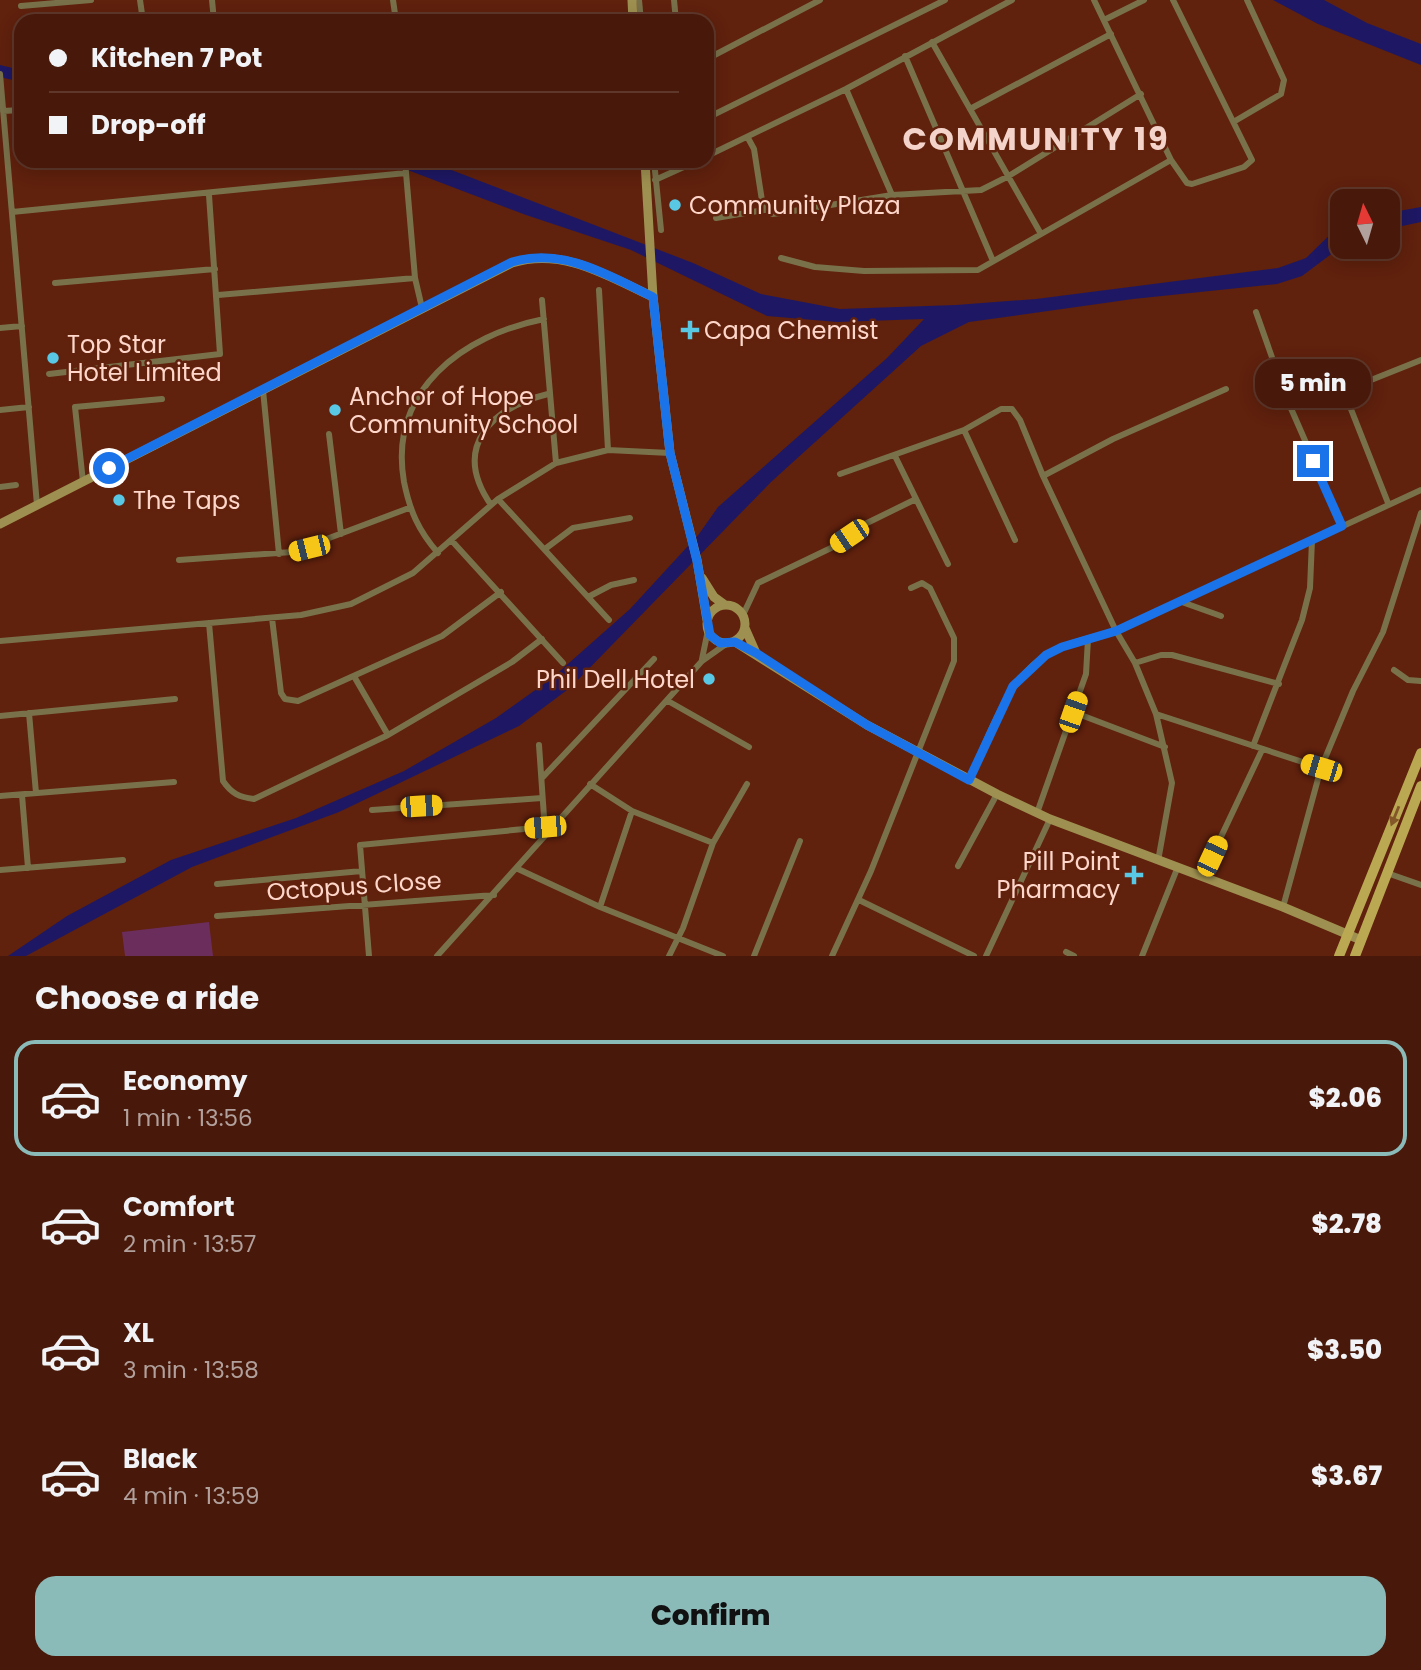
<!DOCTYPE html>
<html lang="en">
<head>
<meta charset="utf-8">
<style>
	:root { --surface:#48190a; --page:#522618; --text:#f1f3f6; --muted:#b1a09c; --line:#60382b; --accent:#8bbbb9 }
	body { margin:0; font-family:Poppins,sans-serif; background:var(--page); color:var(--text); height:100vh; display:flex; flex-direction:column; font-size:26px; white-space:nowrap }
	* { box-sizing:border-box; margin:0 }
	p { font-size:23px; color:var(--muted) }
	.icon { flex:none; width:38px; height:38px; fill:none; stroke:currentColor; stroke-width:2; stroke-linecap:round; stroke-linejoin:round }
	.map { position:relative; height:956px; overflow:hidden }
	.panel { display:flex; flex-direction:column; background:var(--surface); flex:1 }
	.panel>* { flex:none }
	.top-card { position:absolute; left:14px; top:14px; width:700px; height:154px; border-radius:21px; box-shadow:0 4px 18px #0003,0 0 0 2px var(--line); display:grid; align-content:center; height:154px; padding:0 35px; background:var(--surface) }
	.needle { width:46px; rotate:355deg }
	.tools { position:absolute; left:1330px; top:189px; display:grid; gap:14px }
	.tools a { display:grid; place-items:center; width:70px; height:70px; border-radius:14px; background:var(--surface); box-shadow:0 4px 18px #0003,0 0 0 2px var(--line); font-size:35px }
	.end { position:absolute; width:32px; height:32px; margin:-16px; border:9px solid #1a73e8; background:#fff; box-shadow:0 0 0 4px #fff }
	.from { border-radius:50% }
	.bubble { position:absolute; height:49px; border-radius:21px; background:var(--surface); box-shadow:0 4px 18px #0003,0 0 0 2px var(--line); font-size:23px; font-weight:800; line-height:49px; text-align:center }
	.car { position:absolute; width:21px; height:42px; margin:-21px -10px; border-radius:9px; box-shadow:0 0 5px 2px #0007; background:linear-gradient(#f5c518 24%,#345 0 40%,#f5c518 0 76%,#345 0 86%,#f5c518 0) }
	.top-card b { display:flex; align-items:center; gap:24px; height:66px; font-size:26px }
	.top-card b+b { border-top:2px solid var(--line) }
	.top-card i { width:18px; height:18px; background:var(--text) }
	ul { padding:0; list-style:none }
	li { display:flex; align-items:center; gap:21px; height:116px; margin:0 14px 10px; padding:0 21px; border:4px solid transparent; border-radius:21px }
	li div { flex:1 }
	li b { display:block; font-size:26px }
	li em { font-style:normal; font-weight:800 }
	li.active { border-color:var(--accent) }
	li>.icon { width:63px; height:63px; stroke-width:1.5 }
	h2 { padding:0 35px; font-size:32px; line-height:84px }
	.primary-button { display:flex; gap:14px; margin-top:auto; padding:14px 35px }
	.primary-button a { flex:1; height:80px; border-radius:21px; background:var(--accent); color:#111; font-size:28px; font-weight:800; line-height:80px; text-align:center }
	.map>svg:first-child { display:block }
</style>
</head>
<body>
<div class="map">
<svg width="1421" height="956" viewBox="0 0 1421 956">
	<rect width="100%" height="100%" fill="#60210d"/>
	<path fill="#6b2d5c" d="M 209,922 L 213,956 L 125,956 L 122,932 Z"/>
	<path fill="#1e1864" d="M 1273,0 L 1324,0 L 1367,23 L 1421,44 L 1421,65 L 1318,24 Z
		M 0,65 L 21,70 L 21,82 L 0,77 Z
		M 384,161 L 428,161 L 693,263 L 761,294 L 840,309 L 956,305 L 1036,299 L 1278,268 L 1306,258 L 1342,223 L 1342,246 L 1302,276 L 1277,284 L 1133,299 L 969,322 L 921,346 L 771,482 L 571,687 L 519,726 L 339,812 L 192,867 L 26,956 L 8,956 L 67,916 L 171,860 L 296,818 L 404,771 L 496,718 L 552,678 L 630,609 L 699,534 L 718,507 L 887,358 L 924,319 L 837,322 L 767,316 L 631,250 L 526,215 Z
		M 1421,207 L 1421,222 L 1388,229 L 1388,213 Z"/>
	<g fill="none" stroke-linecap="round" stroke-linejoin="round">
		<path stroke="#79714a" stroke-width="6" d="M 140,0 L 143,21
			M 212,0 L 214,21
			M 393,0 L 396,21
			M 639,0 L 641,21
			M 674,0 L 676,21
			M 21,6 L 91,0
			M 1104,20 L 1144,0
			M 932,42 L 1041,234
			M 905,56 L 993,261
			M 707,59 L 820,0
			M 0,74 L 37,505
			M 846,89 L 892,195
			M 970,109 L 1111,34
			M 3,111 L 21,110
			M 707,118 L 945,0
			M 1235,121 L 1281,94 L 1284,80 L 1247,0
			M 748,138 L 754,149 L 763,207 L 772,214 L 781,213 L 892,195 L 981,190 L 1007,177 L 1141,94
			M 707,156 L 846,89 L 1012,0
			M 1171,160 L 1187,183 L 1192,184 L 1244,167 L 1252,160 L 1173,0
			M 405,161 L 415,278 L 422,308
			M 654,161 L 661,230
			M 655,180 L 697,161
			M 12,212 L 406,173
			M 716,218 L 764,210
			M 781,258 L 815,267 L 864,271 L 978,270 L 1171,160 L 1094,0
			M 55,283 L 215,269
			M 599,290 L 608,450
			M 218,295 L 415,278
			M 542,300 L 556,463
			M 1256,312 L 1286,397 L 1342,525
			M 0,328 L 22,326
			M 49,374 L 220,354 L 209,195
			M 263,390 L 279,554
			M 0,410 L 29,407
			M 964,430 L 1015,540
			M 329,434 L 341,534
			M 895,456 L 948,564
			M 840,474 L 964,430 L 1001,409 L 1012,409 L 1020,420 L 1043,476 L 1116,631 L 1135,663 L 1156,714 L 1172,783 L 1158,861
			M 1043,476 L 1113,439 L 1226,389
			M 83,482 L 75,407 L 162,399
			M 0,487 L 16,485
			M 498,499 L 609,620
			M 1388,503 L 1345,394 L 1351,388 L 1421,360
			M 491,505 C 451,447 491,408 548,394
			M 452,541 L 563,663
			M 545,549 L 573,528 L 630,518
			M 438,553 C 418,530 410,511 404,482 C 388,390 463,335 544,319
			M 179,560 L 292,552 L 409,508
			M 588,597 L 611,585 L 634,580
			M 1179,601 L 1221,616
			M 743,615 L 758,583 L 831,548 L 865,524 L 916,499
			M 272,618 L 281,693 L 285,699 L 298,701 L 442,636 L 501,592
			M 209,623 L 223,781 C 232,794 239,797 254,799 L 388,735 L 512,662 L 542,639
			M 0,641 L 301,615 L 351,604 L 413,573 L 498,499 L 556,463 L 608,450 L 670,453
			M 702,659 L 708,630
			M 1135,663 L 1161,655 L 1172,655 L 1279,684
			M 1394,670 L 1408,680 L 1421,681
			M 355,678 L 388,735
			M 668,701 L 749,747
			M 1073,712 L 1165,747
			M 29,713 L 36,793
			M 1156,714 L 1321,768
			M 0,716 L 175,699
			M 539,745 L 545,831
			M 1253,746 L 1302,620 L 1310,588 L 1312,540
			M 542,778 L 654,659
			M 969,780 C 989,737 1006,678 1049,653 C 1069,642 1094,637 1116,631 L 1421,490
			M 590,784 L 632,811 L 713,843
			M 22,795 L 28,868
			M 0,796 L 174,782
			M 372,810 L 542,798
			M 1037,813 L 1086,674 L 1088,639
			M 958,866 L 997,794
			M 518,869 L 600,907 L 723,956
			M 0,870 L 123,860
			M 1387,873 L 1421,885
			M 1202,877 L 1262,750
			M 217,884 L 362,871
			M 859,900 L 974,956
			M 600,907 L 632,811
			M 1283,907 L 1321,768 L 1353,691 L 1383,632 L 1421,513
			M 217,916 L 494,895
			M 1066,952 L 1074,956
			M 369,956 L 360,845 L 545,827
			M 437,956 L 702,661 L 726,644
			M 669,956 L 683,928 L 713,843 L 747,784
			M 754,956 L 800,841
			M 832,956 L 871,871 L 954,661 L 954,638 L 930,588 L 922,583 L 911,588
			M 986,956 L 1050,819
			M 1142,956 L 1177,869"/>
		<path stroke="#9e9050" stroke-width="9" d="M 632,0 L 633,21
			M 645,161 L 653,297 L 670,453 L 697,560 L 707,620
			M 0,524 L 512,263 C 563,247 608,276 653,297
			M 702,578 L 714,597 L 725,605
			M707 624a19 19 0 1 1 38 0a19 19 0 1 1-38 0Z
			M 745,628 L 756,653
			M 735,642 L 867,725 L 997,794 L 1050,819 L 1283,907 L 1361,940"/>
		<path stroke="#baa853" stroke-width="10" d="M 1339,956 L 1421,753
			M 1355,956 L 1421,786"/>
	</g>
	<defs><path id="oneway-solid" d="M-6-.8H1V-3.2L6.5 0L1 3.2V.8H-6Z" transform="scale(1.75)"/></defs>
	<use fill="#845729" href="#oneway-solid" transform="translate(1395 816) rotate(112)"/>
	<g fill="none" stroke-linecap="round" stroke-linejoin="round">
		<path stroke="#1a73e8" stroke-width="9" d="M 109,468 L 512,262 C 563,247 608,275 653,297 L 670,453 L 697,561 L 710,635 L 720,643 L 735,642 L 756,653 L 867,725 L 969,780 L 1013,686 L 1046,655 L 1062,647 L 1116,631 L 1342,526 L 1313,461"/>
	</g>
	<g fill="#59c8e5" stroke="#60210d" stroke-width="2.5">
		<circle cx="675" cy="205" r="7"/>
		<path d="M686.5 319.5h7v7h7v7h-7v7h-7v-7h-7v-7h7z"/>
		<circle cx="53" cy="358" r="7"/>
		<circle cx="335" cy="410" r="7"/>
		<circle cx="119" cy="500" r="7"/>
		<circle cx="709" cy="679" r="7"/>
		<path d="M1130.5 864.5h7v7h7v7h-7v7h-7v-7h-7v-7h7z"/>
	</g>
	<g text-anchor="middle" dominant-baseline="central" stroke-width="5" stroke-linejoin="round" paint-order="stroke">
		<g font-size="24" fill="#fed6ca" stroke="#60210d" text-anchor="start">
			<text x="689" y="205">Community Plaza</text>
			<text x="704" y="330">Capa Chemist</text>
			<text x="67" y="344">Top Star<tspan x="67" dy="28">Hotel Limited</tspan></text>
			<text x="349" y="396">Anchor of Hope<tspan x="349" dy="28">Community School</tspan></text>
			<text x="133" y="500">The Taps</text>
			<text x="695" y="679" text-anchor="end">Phil Dell Hotel</text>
			<text x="1120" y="861" text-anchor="end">Pill Point<tspan x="1120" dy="28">Pharmacy</tspan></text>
		</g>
		<g font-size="24" fill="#fed6ca" stroke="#60210d">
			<text transform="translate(354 886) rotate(-4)">Octopus Close</text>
		</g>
		<g font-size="32" font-weight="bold" letter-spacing="2" fill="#f4d4ca" stroke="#60210d">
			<text x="1036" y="138">COMMUNITY 19</text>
		</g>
	</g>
</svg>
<div class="tools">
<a><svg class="needle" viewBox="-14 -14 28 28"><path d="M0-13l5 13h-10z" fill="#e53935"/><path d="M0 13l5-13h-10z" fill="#b1a09c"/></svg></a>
</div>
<i class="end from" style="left:109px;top:468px"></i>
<i class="end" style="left:1313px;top:461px"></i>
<div class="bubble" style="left:1255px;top:359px;width:116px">5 min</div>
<i class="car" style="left:849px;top:536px;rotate:236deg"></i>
<i class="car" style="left:309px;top:548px;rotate:256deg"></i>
<i class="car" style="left:1073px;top:712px;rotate:19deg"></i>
<i class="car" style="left:1321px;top:768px;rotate:287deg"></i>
<i class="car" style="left:421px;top:806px;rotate:86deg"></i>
<i class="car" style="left:545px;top:827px;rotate:265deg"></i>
<i class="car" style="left:1212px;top:856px;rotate:25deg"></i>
<div class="top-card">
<b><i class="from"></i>Kitchen 7 Pot</b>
<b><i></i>Drop-off</b>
</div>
</div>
<section class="panel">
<h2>Choose a ride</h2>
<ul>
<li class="active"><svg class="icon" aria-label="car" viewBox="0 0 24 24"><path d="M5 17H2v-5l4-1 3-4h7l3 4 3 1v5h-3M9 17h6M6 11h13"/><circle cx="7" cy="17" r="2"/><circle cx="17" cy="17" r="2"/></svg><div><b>Economy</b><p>1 min · 13:56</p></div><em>$2.06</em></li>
<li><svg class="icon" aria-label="car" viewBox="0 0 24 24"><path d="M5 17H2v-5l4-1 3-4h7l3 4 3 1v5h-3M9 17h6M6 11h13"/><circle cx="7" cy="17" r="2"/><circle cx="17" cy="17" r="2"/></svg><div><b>Comfort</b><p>2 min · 13:57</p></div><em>$2.78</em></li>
<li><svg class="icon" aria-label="car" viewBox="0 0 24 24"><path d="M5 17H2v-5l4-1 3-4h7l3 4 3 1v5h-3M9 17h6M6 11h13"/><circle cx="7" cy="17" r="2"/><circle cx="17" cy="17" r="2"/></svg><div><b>XL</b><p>3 min · 13:58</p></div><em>$3.50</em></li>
<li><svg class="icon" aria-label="car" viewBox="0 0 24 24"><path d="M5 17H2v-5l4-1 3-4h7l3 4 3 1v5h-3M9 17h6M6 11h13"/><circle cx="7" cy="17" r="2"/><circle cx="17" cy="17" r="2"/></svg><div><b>Black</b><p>4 min · 13:59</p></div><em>$3.67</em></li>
</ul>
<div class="primary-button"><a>Confirm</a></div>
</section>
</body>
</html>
